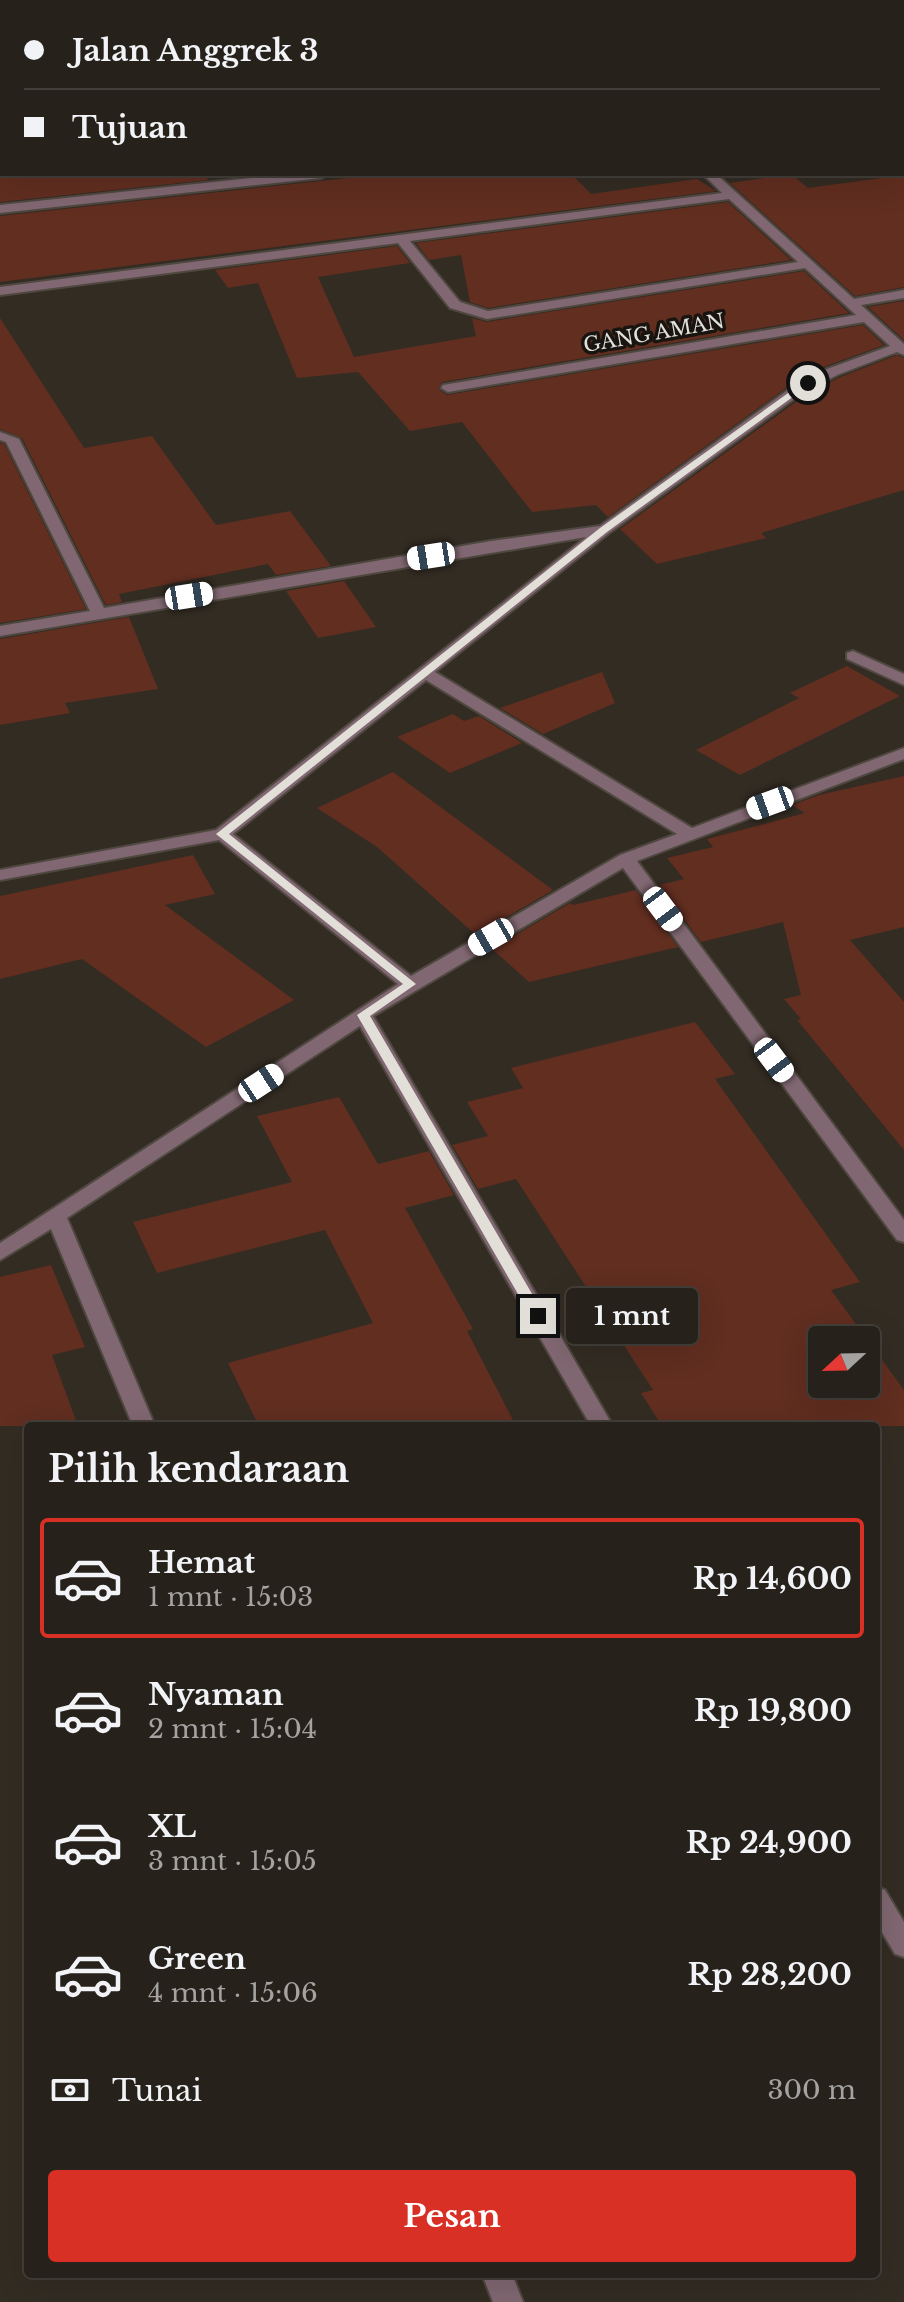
<!DOCTYPE html>
<html lang="id">
<head>
<meta charset="utf-8">
<style>
	:root { --surface:#26211a; --page:#2e2923; --text:#f1f3f6; --muted:#a4a3a2; --line:#423e39; --accent:#d93025 }
	body { margin:0; font-family:"Libre Baskerville",serif; background:var(--page); color:var(--text); height:100vh; display:flex; flex-direction:column; font-size:30px; white-space:nowrap }
	* { box-sizing:border-box; margin:0 }
	p { font-size:26px; color:var(--muted) }
	.icon { flex:none; width:44px; height:44px; fill:none; stroke:currentColor; stroke-width:2; stroke-linecap:round; stroke-linejoin:round }
	.map { position:relative; flex:1; overflow:hidden }
	.drawer { position:absolute; left:24px; top:1422px; width:856px; height:856px; display:flex; flex-direction:column; background:var(--surface); border-radius:8px; box-shadow:0 8px 32px #0002,0 0 0 2px var(--line) }
	.drawer>* { flex:none }
	.guide { position:absolute; left:0px; top:0px; width:904px; height:176px; box-shadow:0 8px 32px #0002,0 0 0 2px var(--line); display:grid; align-content:center; height:176px; padding:0 24px; background:var(--surface) }
	.needle { width:52px; rotate:248deg }
	.tools { position:absolute; left:808px; top:1326px; display:grid; gap:16px }
	.tools a { display:grid; place-items:center; width:72px; height:72px; border-radius:8px; background:var(--surface); box-shadow:0 8px 32px #0002,0 0 0 2px var(--line); font-size:40px }
	.end { position:absolute; width:36px; height:36px; margin:-18px; border:10px solid #e2ded8; background:#111; box-shadow:0 0 0 4px #111 }
	.from { border-radius:50% }
	.bubble { position:absolute; height:56px; border-radius:8px; background:var(--surface); box-shadow:0 8px 32px #0002,0 0 0 2px var(--line); font-size:26px; font-weight:800; line-height:56px; text-align:center }
	.car { position:absolute; width:24px; height:48px; margin:-24px -12px; border-radius:10px; box-shadow:0 0 6px 2px #0007; background:linear-gradient(#fff 24%,#345 0 40%,#fff 0 76%,#345 0 86%,#fff 0) }
	.guide b { display:flex; align-items:center; gap:28px; height:76px; font-size:30px }
	.guide b+b { border-top:2px solid var(--line) }
	.guide i { width:20px; height:20px; background:var(--text) }
	ul { padding:0; list-style:none }
	li { display:flex; align-items:center; gap:24px; height:120px; margin:0 16px 12px; padding:0 8px; border:4px solid transparent; border-radius:8px }
	li div { flex:1 }
	li b { display:block; font-size:30px }
	li em { font-style:normal; font-weight:800 }
	li.selected { border-color:var(--accent) }
	li>.icon { width:72px; height:72px; stroke-width:1.5 }
	h2 { padding:0 24px; font-size:36px; line-height:96px }
	.pay { display:flex; align-items:center; gap:20px; height:88px; padding:0 24px; font-size:30px }
	.pay p { margin-inline-start:auto }
	.primary-button { display:flex; gap:16px; margin-top:auto; padding:16px 24px }
	.primary-button a { flex:1; height:92px; border-radius:8px; background:var(--accent); color:#fff; font-size:32px; font-weight:800; line-height:92px; text-align:center }
	.map>svg:first-child { display:block }
</style>
</head>
<body>
<div class="map">
<svg width="904" height="2302" viewBox="0 0 904 2302">
	<rect width="100%" height="100%" fill="#332c23"/>
	<path fill="#612e20" fill-rule="evenodd" d="M 0,174 L 205,174 L 208,180 L 0,202 Z
		M 385,174 L 571,174 L 591,194 L 697,179 L 716,191 L 0,282 L 0,216 Z
		M 791,174 L 808,188 L 904,175 L 904,287 L 855,296 L 730,183 Z
		M 728,202 L 791,260 L 488,308 L 470,302 L 461,255 L 429,260 L 416,243 Z
		M 397,246 L 410,263 L 318,277 L 354,357 L 476,336 L 472,318 L 487,322 L 804,271 L 849,313 L 442,382 L 438,389 L 447,395 L 863,325 L 884,345 L 826,366 L 786,388 L 608,517 L 596,505 L 532,512 L 462,422 L 410,431 L 358,372 L 297,378 L 258,283 L 228,288 L 215,270 Z
		M 904,301 L 904,340 L 868,307 Z
		M 0,318 L 84,448 L 152,436 L 216,525 L 290,511 L 331,566 L 276,575 L 268,564 L 119,594 L 122,602 L 106,605 L 22,438 L 0,429 Z
		M 897,355 L 904,358 L 904,490 L 761,533 L 766,538 L 657,564 L 620,529 L 800,399 L 838,378 Z
		M 0,443 L 4,444 L 86,609 L 0,623 Z
		M 344,581 L 376,627 L 318,638 L 286,591 Z
		M 129,617 L 158,689 L 65,703 L 70,713 L 0,725 L 0,639 Z
		M 847,666 L 900,696 L 740,775 L 696,750 L 799,698 L 790,693 Z
		M 602,672 L 615,703 L 543,734 L 500,708 Z
		M 453,714 L 464,721 L 479,716 L 522,743 L 450,773 L 397,737 Z
		M 393,772 L 553,890 L 476,935 L 377,847 L 317,808 Z
		M 904,776 L 904,927 L 850,940 L 904,1002 L 904,1150 L 797,1020 L 801,1019 L 784,999 L 801,995 L 783,922 L 701,942 L 659,885 L 684,879 L 667,858 L 713,847 L 707,839 L 805,813 L 792,805 L 819,795 Z
		M 193,855 L 215,894 L 165,905 L 294,1000 L 206,1047 L 82,959 L 0,979 L 0,896 Z
		M 636,890 L 678,947 L 529,982 L 492,949 L 570,903 L 573,905 Z
		M 695,1022 L 735,1074 L 715,1079 L 860,1282 L 831,1290 L 904,1390 L 904,1426 L 662,1426 L 641,1393 L 653,1390 L 516,1179 L 478,1189 L 452,1145 L 488,1136 L 467,1102 L 523,1088 L 511,1068 ZM 822,1340 L 866,1340 L 866,1384 L 822,1384 Z
		M 339,1097 L 378,1164 L 429,1151 L 454,1195 L 405,1208 L 473,1329 L 467,1331 L 516,1426 L 259,1426 L 228,1363 L 373,1323 L 325,1230 L 157,1273 L 133,1222 L 292,1182 L 257,1116 Z
		M 51,1265 L 85,1347 L 52,1355 L 78,1426 L 0,1426 L 0,1277 Z"/>
	<g fill="none" stroke-linecap="round" stroke-linejoin="round">
		<defs>
			<path id="minor" d="M 44,0 L 54,0 L 55,2 L 45,2 Z
				M 99,0 L 110,0 L 111,2 L 100,2 Z
				M 270,0 L 281,0 L 282,2 L 271,2 Z
				M 327,0 L 338,0 L 339,2 L 328,2 Z
				M 512,0 L 524,0 L 525,2 L 513,2 Z
				M 902,49 L 904,49 L 904,55 L 902,55 Z
				M 0,75 L 2,75 L 2,81 L 0,81 Z
				M 902,113 L 904,113 L 904,119 L 902,119 Z
				M 0,139 L 2,139 L 2,147 L 0,147 Z
				M 904,141 L 904,149 L 902,150 L 902,142 Z
				M 288,174 L 327,174 L 321,178 L 0,213 L 0,205 Z
				M 703,174 L 716,174 L 854,299 L 904,290 L 904,298 L 861,305 L 904,344 L 904,355 L 897,352 L 837,375 L 798,396 L 609,533 L 435,672 L 692,828 L 904,748 L 904,759 L 637,861 L 904,1220 L 904,1242 L 897,1240 L 623,868 L 373,1016 L 613,1426 L 591,1426 L 360,1026 L 67,1218 L 155,1426 L 133,1426 L 51,1229 L 0,1260 L 0,1243 L 398,984 L 219,840 L 0,880 L 0,870 L 216,830 L 586,537 L 0,636 L 0,626 L 90,611 L 6,442 L 0,440 L 0,432 L 19,439 L 104,608 L 491,541 L 600,526 L 788,390 L 827,369 L 890,346 L 864,322 L 448,392 L 441,388 L 443,385 L 856,315 L 805,268 L 487,319 L 450,308 L 398,243 L 0,295 L 0,287 L 722,193 ZM 729,199 L 798,262 L 488,311 L 460,302 L 410,241 ZM 426,680 L 677,834 L 620,855 L 411,976 L 233,834 Z
				M 853,651 L 904,674 L 904,685 L 847,659 L 847,653 Z
				M 876,1887 L 885,1890 L 904,1922 L 904,1957 L 895,1954 L 876,1922 Z
				M 482,2274 L 512,2274 L 523,2302 L 493,2302 Z"/>
		</defs>
		<use href="#minor" stroke="#4f4840" stroke-width="4"/>
		<use href="#minor" fill="#806771" fill-rule="evenodd"/>
	</g>
	<path fill="#e2ded8" d="M 805,381 L 812,383 L 607,532 L 229,834 L 416,984 L 370,1016 L 545,1316 L 533,1320 L 357,1015 L 403,984 L 216,834 L 600,528 Z"/>
	<g text-anchor="middle" dominant-baseline="central" stroke-width="7" stroke-linejoin="round" paint-order="stroke">
		<g font-size="20" fill="#e2ded8" stroke="#181511">
			<text transform="translate(654 333) rotate(-10)">GANG AMAN</text>
		</g>
	</g>
</svg>
<div class="tools">
<a><svg class="needle" viewBox="-14 -14 28 28"><path d="M0-13l5 13h-10z" fill="#e53935"/><path d="M0 13l5-13h-10z" fill="#a4a3a2"/></svg></a>
</div>
<i class="end from" style="left:808px;top:383px"></i>
<i class="end" style="left:538px;top:1316px"></i>
<div class="bubble" style="left:566px;top:1288px;width:132px">1 mnt</div>
<i class="car" style="left:431px;top:556px;rotate:261deg"></i>
<i class="car" style="left:189px;top:596px;rotate:81deg"></i>
<i class="car" style="left:770px;top:803px;rotate:250deg"></i>
<i class="car" style="left:663px;top:909px;rotate:143deg"></i>
<i class="car" style="left:491px;top:937px;rotate:240deg"></i>
<i class="car" style="left:774px;top:1060px;rotate:143deg"></i>
<i class="car" style="left:261px;top:1083px;rotate:57deg"></i>
<div class="guide">
<b><i class="from"></i>Jalan Anggrek 3</b>
<b><i></i>Tujuan</b>
</div>
<section class="drawer">
<h2>Pilih kendaraan</h2>
<ul>
<li class="selected"><svg class="icon" aria-label="car" viewBox="0 0 24 24"><path d="M5 17H2v-5l4-1 3-4h7l3 4 3 1v5h-3M9 17h6M6 11h13"/><circle cx="7" cy="17" r="2"/><circle cx="17" cy="17" r="2"/></svg><div><b>Hemat</b><p>1 mnt · 15:03</p></div><em>Rp 14,600</em></li>
<li><svg class="icon" aria-label="car" viewBox="0 0 24 24"><path d="M5 17H2v-5l4-1 3-4h7l3 4 3 1v5h-3M9 17h6M6 11h13"/><circle cx="7" cy="17" r="2"/><circle cx="17" cy="17" r="2"/></svg><div><b>Nyaman</b><p>2 mnt · 15:04</p></div><em>Rp 19,800</em></li>
<li><svg class="icon" aria-label="car" viewBox="0 0 24 24"><path d="M5 17H2v-5l4-1 3-4h7l3 4 3 1v5h-3M9 17h6M6 11h13"/><circle cx="7" cy="17" r="2"/><circle cx="17" cy="17" r="2"/></svg><div><b>XL</b><p>3 mnt · 15:05</p></div><em>Rp 24,900</em></li>
<li><svg class="icon" aria-label="car" viewBox="0 0 24 24"><path d="M5 17H2v-5l4-1 3-4h7l3 4 3 1v5h-3M9 17h6M6 11h13"/><circle cx="7" cy="17" r="2"/><circle cx="17" cy="17" r="2"/></svg><div><b>Green</b><p>4 mnt · 15:06</p></div><em>Rp 28,200</em></li>
</ul>
<div class="pay"><svg class="icon" aria-label="cash" viewBox="0 0 24 24"><path d="M3 7h18v10H3z"/><circle cx="12" cy="12" r="2"/></svg>Tunai<p>300 m</p></div>
<div class="primary-button"><a>Pesan</a></div>
</section>
</div>
</body>
</html>
